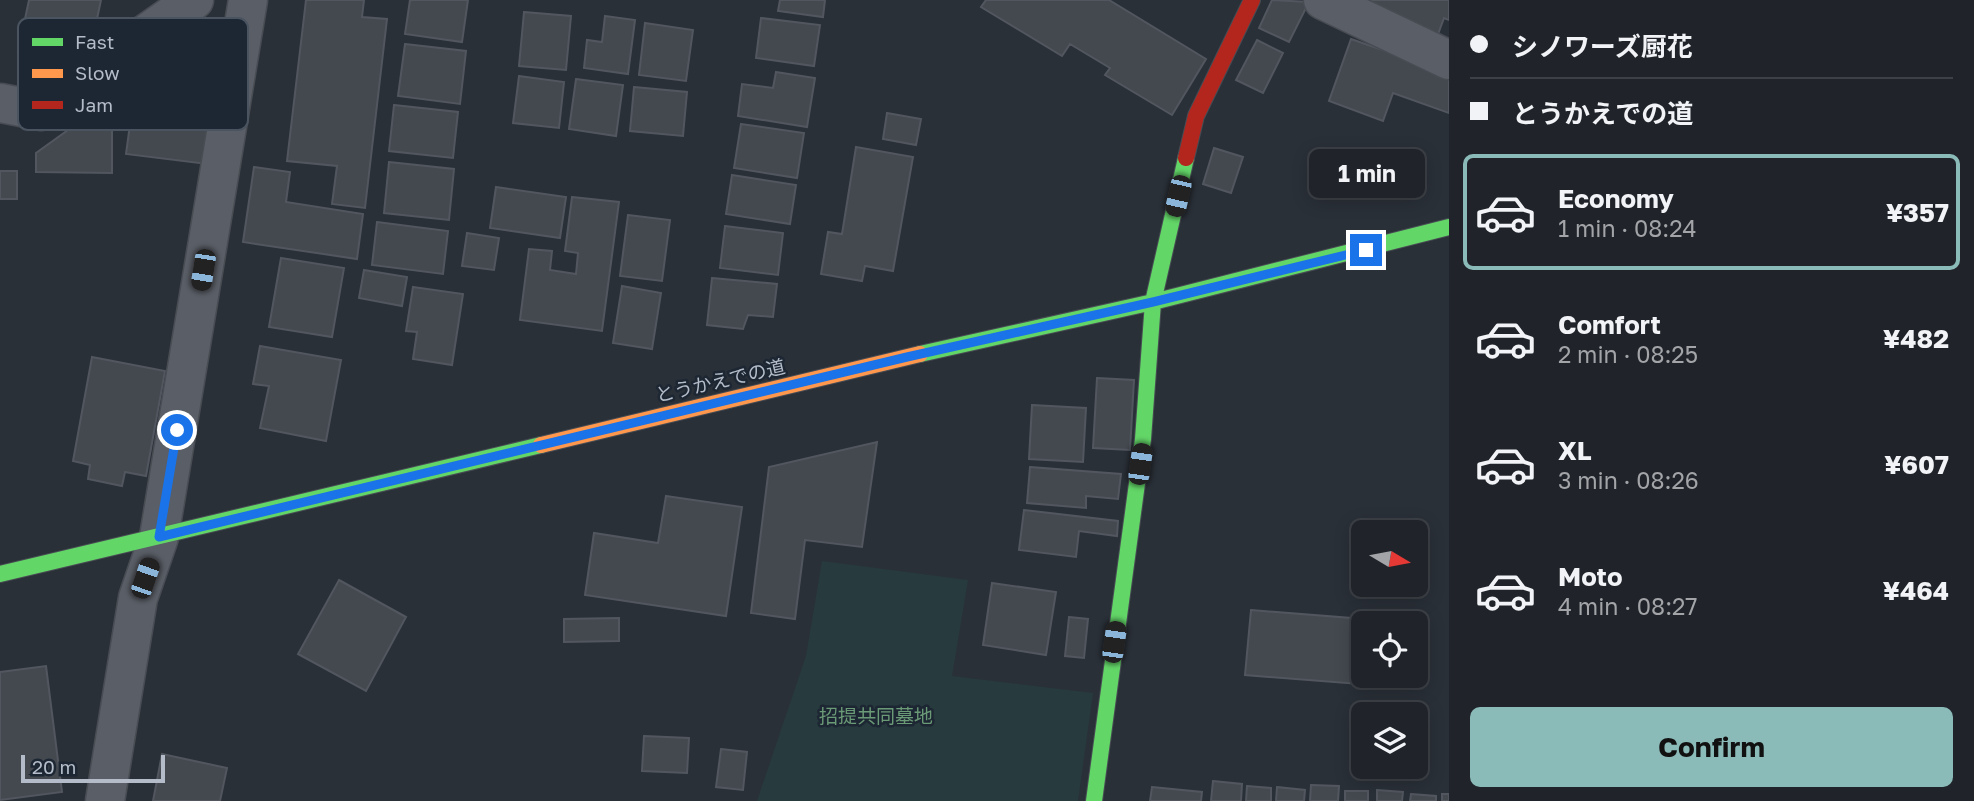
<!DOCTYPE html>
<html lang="en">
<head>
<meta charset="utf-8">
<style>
	:root { --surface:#20242a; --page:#2d3036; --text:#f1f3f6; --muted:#a2a4a8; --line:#3d4147; --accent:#8bbbb9 }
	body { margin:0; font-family:"Golos Text","Noto Sans JP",sans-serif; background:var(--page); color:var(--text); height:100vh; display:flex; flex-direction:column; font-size:26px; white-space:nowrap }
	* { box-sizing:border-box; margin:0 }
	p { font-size:23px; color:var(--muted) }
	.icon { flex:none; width:38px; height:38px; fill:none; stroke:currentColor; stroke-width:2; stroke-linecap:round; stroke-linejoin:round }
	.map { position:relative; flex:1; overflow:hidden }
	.details { display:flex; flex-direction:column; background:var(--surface); width:525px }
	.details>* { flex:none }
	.guide { display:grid; align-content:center; height:154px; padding:0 21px; background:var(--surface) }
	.needle { width:46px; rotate:100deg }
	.fabs { position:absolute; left:1351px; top:520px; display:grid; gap:14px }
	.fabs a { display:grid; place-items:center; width:77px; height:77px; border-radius:10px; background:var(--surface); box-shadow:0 4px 18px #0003,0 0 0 2px var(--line); font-size:35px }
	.scale { position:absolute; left:21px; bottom:18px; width:144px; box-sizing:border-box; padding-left:7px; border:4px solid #b4bcc9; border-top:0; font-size:19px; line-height:24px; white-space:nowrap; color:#b4bcc9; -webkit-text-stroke:5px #1d2633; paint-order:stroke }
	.end { position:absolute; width:32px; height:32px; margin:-16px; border:9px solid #1a73e8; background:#fff; box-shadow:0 0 0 4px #fff }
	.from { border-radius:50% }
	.bubble { position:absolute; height:49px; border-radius:10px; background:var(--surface); box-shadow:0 4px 18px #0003,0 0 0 2px var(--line); font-size:23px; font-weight:700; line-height:49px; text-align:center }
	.car { position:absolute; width:21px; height:42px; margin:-21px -10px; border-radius:9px; box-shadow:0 0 5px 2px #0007; background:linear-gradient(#222 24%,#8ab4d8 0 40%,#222 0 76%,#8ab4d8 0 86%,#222 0) }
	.guide b { display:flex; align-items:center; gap:24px; height:66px; font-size:26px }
	.guide b+b { border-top:2px solid var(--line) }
	.guide i { width:18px; height:18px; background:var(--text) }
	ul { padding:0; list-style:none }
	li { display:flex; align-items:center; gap:21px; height:116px; margin:0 14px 10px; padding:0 7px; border:4px solid transparent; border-radius:10px }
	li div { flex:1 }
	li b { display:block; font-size:26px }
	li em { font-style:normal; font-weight:700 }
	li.current { border-color:var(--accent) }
	li>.icon { width:63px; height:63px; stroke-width:1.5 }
	.cta { display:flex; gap:14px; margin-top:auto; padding:14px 21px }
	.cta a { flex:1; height:80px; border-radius:10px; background:var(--accent); color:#111; font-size:28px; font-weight:700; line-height:80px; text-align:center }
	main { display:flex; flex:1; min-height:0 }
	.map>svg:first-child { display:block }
</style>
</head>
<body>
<main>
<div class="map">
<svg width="1449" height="801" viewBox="0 0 1449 801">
	<rect width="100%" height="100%" fill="#2a3038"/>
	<path fill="#273a3e" d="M 822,561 L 968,580 L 952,676 L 1093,693 L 1078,801 L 757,801 L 806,656 Z"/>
	<path fill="#444950" stroke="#52575f" stroke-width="2" d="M 29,0 L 101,0 L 93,38 L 72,34 L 67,61 L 18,52 Z
		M 306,0 L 364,0 L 362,17 L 387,19 L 365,208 L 332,204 L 337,166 L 287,161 Z
		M 410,0 L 468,0 L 462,42 L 405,34 Z
		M 780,0 L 825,0 L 823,17 L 778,11 Z
		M 986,0 L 1109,0 L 1206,59 L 1172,115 L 1105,75 L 1110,68 L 1070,44 L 1062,56 L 981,7 Z
		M 1272,0 L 1309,2 L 1289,42 L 1259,28 Z
		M 1343,0 L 1449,0 L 1449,20 L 1444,18 L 1437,37 Z
		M 524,12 L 571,16 L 566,70 L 519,66 Z
		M 605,16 L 635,20 L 628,74 L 584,68 L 587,40 L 602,42 Z
		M 185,17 L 230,22 L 226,59 L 180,55 Z
		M 761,18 L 820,25 L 814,66 L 756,58 Z
		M 645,23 L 693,30 L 686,81 L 639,75 Z
		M 1351,39 L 1449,73 L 1449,113 L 1393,93 L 1383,121 L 1329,101 Z
		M 1257,40 L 1283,53 L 1263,93 L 1236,80 Z
		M 405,44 L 466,51 L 460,104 L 398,96 Z
		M 161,59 L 219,66 L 207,164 L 126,154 L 132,110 L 154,113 Z
		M 776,72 L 815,78 L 807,127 L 738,116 L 742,84 L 773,88 Z
		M 519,76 L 564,82 L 559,128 L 513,123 Z
		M 576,79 L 623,85 L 616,136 L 569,129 Z
		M 634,87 L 687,92 L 683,136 L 630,131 Z
		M 394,105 L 458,112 L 453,158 L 389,151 Z
		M 887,113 L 921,119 L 916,145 L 883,139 Z
		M 82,120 L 112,120 L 112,173 L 36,172 L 36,153 Z
		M 741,124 L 804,133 L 797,178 L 734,168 Z
		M 856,147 L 913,157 L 893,271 L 865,266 L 862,281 L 821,274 L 828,232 L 842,234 Z
		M 1214,148 L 1243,157 L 1231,193 L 1203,184 Z
		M 389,162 L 454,169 L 449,220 L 384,213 Z
		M 254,167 L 290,172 L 286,202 L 363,214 L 357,259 L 243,242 Z
		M 0,171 L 17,171 L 17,199 L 0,199 Z
		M 732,175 L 796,185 L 790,224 L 726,214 Z
		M 496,187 L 566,197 L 560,238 L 490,228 Z
		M 572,197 L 619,202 L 602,331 L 520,320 L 529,249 L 552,251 L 550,270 L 576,274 L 578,253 L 565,251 Z
		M 628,215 L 670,220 L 662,281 L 620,276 Z
		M 377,222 L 448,231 L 443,274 L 372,265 Z
		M 725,226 L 783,233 L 778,275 L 720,268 Z
		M 467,233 L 499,238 L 494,270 L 462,266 Z
		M 281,258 L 344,268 L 332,337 L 269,327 Z
		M 364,270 L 407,277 L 402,306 L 359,298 Z
		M 712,278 L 777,284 L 773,317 L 748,315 L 743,329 L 707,325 Z
		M 622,286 L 661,293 L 652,349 L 613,343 Z
		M 413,287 L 463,294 L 452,365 L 413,359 L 417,332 L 406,331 Z
		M 260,346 L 341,360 L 326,441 L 260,428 L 269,386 L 253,384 Z
		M 92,357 L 165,371 L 146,476 L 125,472 L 122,486 L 88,479 L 90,465 L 73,461 Z
		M 1097,378 L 1134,380 L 1130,450 L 1093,448 Z
		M 1032,405 L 1086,408 L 1083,462 L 1029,459 Z
		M 877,442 L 862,547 L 805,540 L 795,619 L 751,613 L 769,467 Z
		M 1030,467 L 1121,474 L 1118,499 L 1086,496 L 1086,508 L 1027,503 Z
		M 666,496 L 742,507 L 726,616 L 585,595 L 594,533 L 658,543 Z
		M 1024,510 L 1118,521 L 1117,536 L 1079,531 L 1076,557 L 1019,550 Z
		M 339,580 L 406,617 L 366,691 L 298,654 Z
		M 992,583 L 1056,592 L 1046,655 L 983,645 Z
		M 1251,610 L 1364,619 L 1359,684 L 1245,675 Z
		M 1069,617 L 1088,619 L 1084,658 L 1065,656 Z
		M 619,618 L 619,641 L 564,642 L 564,619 Z
		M 46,666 L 62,792 L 0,800 L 0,672 Z
		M 644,736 L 689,738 L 687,773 L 642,771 Z
		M 721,749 L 747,752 L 743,790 L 716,787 Z
		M 162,754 L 227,768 L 220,801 L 153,801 Z
		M 1213,781 L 1242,784 L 1241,801 L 1211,801 Z
		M 1311,785 L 1339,786 L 1338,801 L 1310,801 Z
		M 1247,786 L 1271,788 L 1271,801 L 1246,801 Z
		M 1152,787 L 1202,792 L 1201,801 L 1150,801 Z
		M 1277,787 L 1305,790 L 1304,801 L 1276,801 Z
		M 1377,790 L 1403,792 L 1402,801 L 1377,801 Z
		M 1345,791 L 1368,791 L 1368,801 L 1345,801 Z
		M 1411,794 L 1436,796 L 1436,801 L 1410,801 Z
		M 1442,794 L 1449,794 L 1449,801 L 1442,801 Z"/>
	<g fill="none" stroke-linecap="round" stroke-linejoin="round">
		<defs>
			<path id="street" d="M 1323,0 L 1449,60
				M 0,103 L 42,111 L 92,84 L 127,47 L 194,0
				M 105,801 L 138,598 L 159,537 L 248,0"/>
			<path id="fast" d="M 920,354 L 1153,302 L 1449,227
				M 0,574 L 541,445
				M 1094,801 L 1143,439 L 1153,302 L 1186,158"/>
			<path id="slow" d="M 541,445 L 920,354"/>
			<path id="jam" d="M 1186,158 L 1196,116 L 1252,0"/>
		</defs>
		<use href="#street" stroke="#484c53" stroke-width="41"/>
		<use href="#fast" stroke="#484c53" stroke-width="18"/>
		<use href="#slow" stroke="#484c53" stroke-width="18"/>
		<use href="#jam" stroke="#484c53" stroke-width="18"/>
		<use href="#street" stroke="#5a5e66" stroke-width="38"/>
		<use href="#fast" stroke="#63d668" stroke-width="16"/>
		<use href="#slow" stroke="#ff974d" stroke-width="16"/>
		<use href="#jam" stroke="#b3261e" stroke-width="16"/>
	</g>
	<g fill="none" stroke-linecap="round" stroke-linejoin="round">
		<path stroke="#1a73e8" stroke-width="9" d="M 177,430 L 159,537 L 907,357 L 1153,302 L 1366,250"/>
	</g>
	<g text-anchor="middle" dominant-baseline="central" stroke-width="5" stroke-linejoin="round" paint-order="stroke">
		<g font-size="19" fill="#b4bcc9" stroke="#1d2633">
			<text transform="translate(720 380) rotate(-13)">とうかえでの道</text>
		</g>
		<g font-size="19" fill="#6b9a76" stroke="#1d2633">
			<text x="876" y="715">招提共同墓地</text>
		</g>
	</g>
	<rect x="18" y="18" width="230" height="112" rx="10" fill="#1d2633" stroke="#4a5360" stroke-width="2"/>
	<rect x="32" y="38" width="31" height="8" fill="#63d668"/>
	<rect x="32" y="69" width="31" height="9" fill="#ff974d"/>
	<rect x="32" y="101" width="31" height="8" fill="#b3261e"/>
	<g font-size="19" fill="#b4bcc9">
		<text x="75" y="49">Fast</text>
		<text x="75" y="80">Slow</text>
		<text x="75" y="112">Jam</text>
	</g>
</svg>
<div class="fabs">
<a><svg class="needle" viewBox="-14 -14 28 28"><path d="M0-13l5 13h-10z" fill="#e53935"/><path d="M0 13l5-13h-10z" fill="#a2a4a8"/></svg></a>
<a><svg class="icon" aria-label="locate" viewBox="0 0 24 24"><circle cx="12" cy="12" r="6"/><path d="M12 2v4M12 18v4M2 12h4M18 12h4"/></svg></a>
<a><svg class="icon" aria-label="layers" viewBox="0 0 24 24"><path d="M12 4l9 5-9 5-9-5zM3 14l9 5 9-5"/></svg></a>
</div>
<div class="scale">20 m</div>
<i class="end from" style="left:177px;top:430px"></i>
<i class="end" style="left:1366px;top:250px"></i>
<div class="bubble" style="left:1309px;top:149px;width:116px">1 min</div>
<i class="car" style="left:1178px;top:196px;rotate:193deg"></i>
<i class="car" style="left:203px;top:270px;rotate:189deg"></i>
<i class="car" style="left:1140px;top:464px;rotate:8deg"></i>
<i class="car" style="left:145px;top:578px;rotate:19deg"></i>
<i class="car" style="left:1114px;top:642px;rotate:8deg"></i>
</div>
<section class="details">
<div class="guide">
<b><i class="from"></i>シノワーズ厨花</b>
<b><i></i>とうかえでの道</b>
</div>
<ul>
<li class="current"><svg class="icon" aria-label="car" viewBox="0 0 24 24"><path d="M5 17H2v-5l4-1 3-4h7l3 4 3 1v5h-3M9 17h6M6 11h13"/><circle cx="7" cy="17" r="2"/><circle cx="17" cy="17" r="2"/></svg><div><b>Economy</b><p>1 min · 08:24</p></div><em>¥357</em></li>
<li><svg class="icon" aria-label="car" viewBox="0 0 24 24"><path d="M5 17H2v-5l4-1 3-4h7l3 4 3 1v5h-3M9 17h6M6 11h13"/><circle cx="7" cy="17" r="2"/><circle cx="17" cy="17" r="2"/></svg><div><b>Comfort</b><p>2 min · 08:25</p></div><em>¥482</em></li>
<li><svg class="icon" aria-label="car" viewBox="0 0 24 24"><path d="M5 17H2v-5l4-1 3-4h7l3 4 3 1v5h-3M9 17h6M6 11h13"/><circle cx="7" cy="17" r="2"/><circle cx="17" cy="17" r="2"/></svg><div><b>XL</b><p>3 min · 08:26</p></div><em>¥607</em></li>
<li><svg class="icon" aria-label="car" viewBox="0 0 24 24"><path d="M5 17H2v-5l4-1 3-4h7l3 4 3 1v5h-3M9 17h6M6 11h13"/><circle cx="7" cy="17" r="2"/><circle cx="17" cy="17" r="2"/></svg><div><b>Moto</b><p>4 min · 08:27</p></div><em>¥464</em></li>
</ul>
<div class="cta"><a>Confirm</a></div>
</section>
</main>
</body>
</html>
